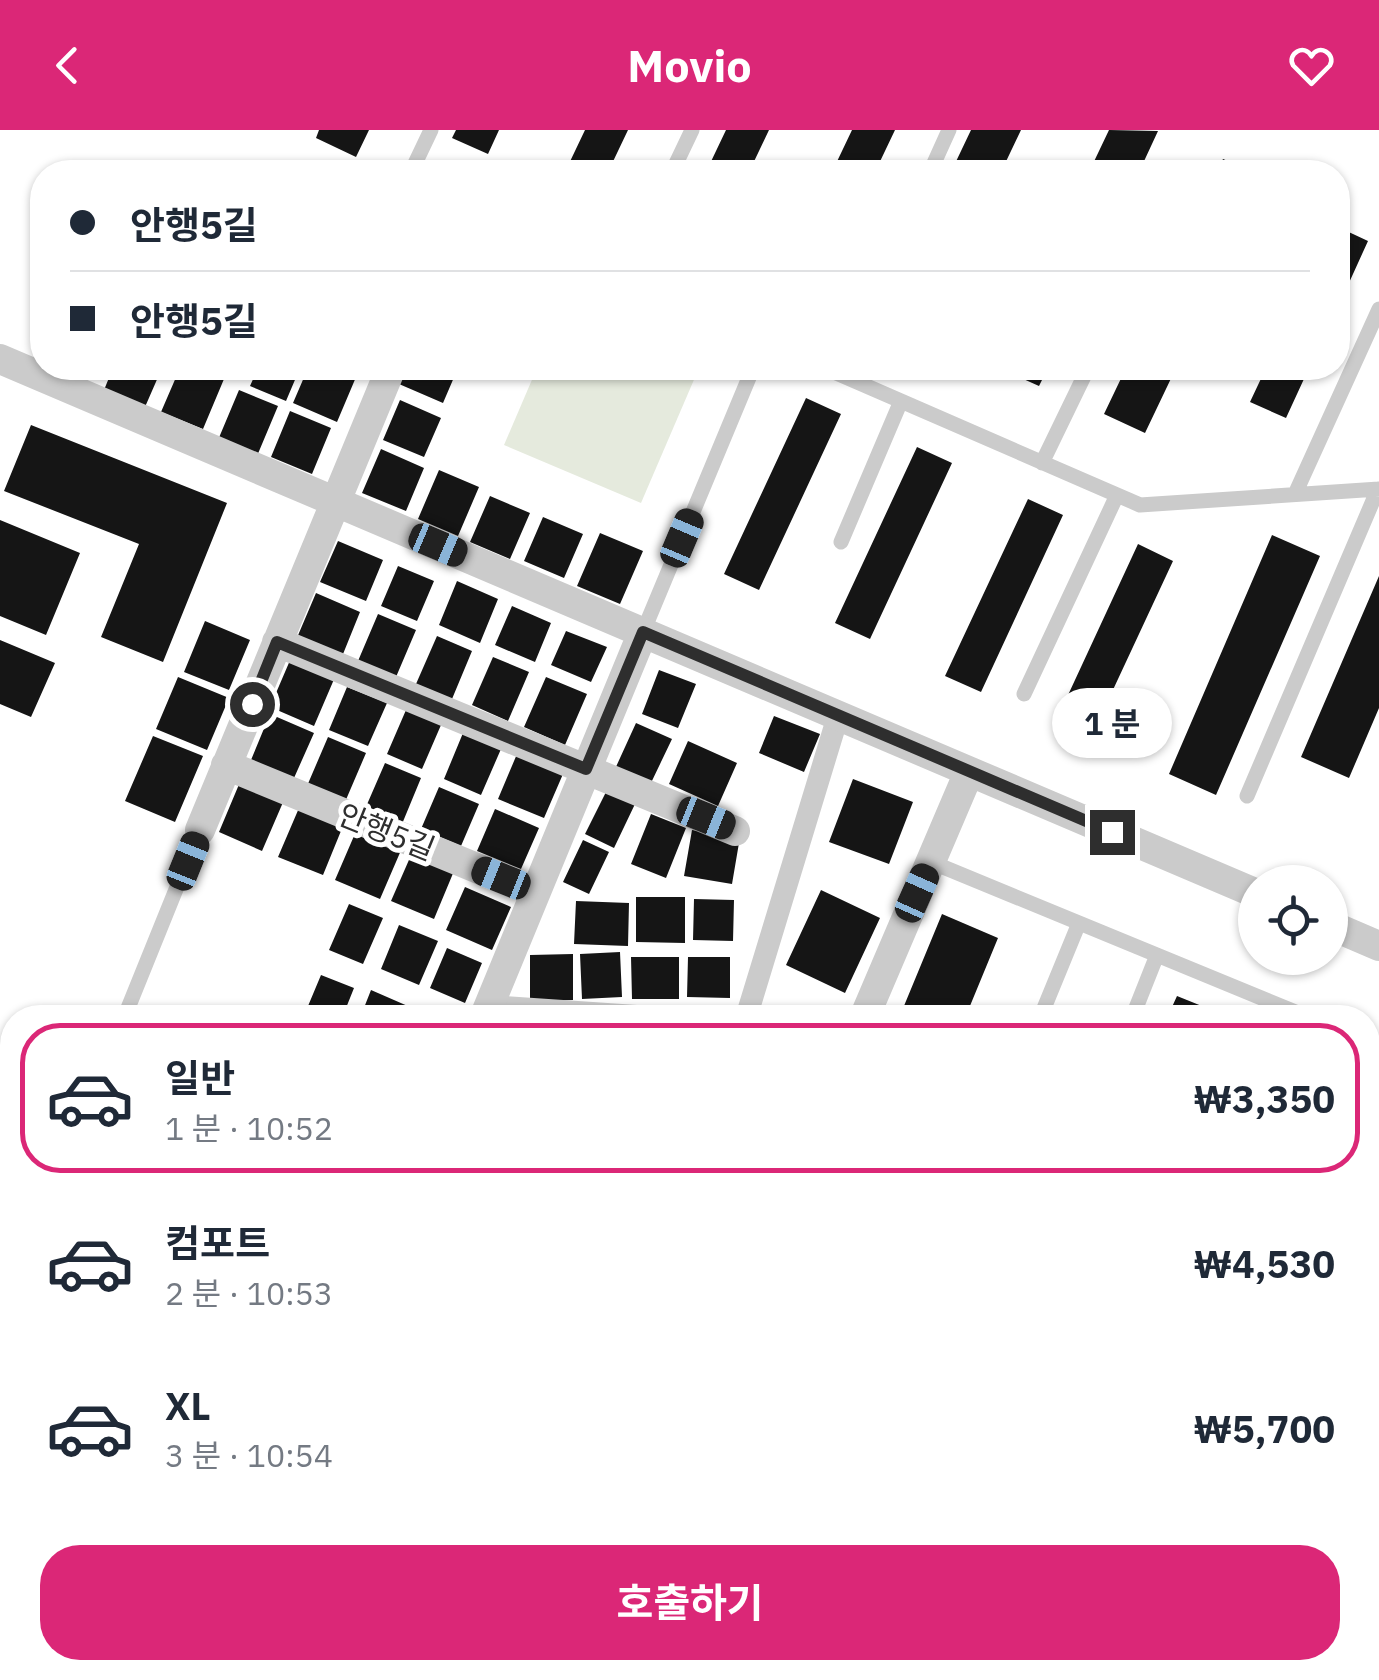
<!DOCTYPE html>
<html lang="ko">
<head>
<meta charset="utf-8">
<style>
	:root { --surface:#fff; --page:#f2f2f3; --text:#1f2937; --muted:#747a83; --line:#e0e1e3; --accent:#db2777 }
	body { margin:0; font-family:"IBM Plex Sans","Noto Sans KR",sans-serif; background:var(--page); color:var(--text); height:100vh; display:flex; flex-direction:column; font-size:38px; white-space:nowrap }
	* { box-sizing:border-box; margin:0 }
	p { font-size:32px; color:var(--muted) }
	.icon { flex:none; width:55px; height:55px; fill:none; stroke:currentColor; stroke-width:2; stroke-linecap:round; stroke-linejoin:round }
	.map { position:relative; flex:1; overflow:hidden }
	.side { position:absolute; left:0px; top:875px; width:1380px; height:675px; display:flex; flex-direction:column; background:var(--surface); border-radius:40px 40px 0 0; box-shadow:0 2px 8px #0004 }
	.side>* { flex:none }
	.top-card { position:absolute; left:30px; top:30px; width:1320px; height:220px; border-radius:40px; box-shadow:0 2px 8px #0004; display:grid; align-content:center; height:220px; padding:0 40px; background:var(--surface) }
	.fabs { position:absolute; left:1238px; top:735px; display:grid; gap:20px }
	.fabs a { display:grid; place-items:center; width:110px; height:110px; border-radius:50%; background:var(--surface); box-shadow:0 2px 8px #0004; font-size:50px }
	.end { position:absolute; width:45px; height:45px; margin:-22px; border:12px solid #2e2e2e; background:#fff; box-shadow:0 0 0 5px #fff }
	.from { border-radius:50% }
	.bubble { position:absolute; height:70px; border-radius:35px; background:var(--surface); box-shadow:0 2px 8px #0004; font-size:32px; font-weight:700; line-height:70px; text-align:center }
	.car { position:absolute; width:30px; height:60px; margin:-30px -15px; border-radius:12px; box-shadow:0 0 8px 2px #0007; background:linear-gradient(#222 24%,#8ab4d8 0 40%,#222 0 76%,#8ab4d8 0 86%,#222 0) }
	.top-card b { display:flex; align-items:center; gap:35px; height:95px; font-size:38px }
	.top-card b+b { border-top:2px solid var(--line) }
	.top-card i { width:25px; height:25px; background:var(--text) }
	ul { padding:18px 0 0; list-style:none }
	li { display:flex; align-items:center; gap:30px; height:150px; margin:0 20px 15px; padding:0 20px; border:5px solid transparent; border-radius:40px }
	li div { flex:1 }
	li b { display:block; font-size:38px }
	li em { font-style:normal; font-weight:700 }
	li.active { border-color:var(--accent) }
	li>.icon { width:90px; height:90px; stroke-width:1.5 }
	.cta { display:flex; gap:20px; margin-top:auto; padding:20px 40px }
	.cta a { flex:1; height:115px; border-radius:40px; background:var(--accent); color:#fff; font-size:40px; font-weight:700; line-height:115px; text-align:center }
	header { display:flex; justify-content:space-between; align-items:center; height:130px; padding:0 40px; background:var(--accent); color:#fff; font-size:45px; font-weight:700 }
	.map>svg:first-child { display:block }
</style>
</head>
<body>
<header><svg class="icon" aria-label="back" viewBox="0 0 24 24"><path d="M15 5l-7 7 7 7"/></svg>Movio<svg class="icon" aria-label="heart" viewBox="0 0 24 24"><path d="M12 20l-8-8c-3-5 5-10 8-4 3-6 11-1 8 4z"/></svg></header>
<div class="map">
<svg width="1379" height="1550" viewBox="0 0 1379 1550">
	<rect width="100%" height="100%" fill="#fff"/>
	<path fill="#e5eadd" d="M 537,238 L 699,238 L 641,373 L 504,315 Z"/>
	<path fill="#151515" d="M 319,0 L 369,0 L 356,27 L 316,8 Z
		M 456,0 L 499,0 L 488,24 L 452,8 Z
		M 585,0 L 628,0 L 608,42 L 565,42 Z
		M 726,0 L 769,0 L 749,42 L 706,42 Z
		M 852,0 L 895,0 L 875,42 L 832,42 Z
		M 971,0 L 1021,0 L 1001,42 L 951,42 Z
		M 1109,0 L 1158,1 L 1139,42 L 1089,42 Z
		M 1223,29 L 1254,42 L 1217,42 Z
		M 1338,97 L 1368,111 L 1338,177 Z
		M 113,238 L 162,238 L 145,277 L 104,260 Z
		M 180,238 L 197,238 L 224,249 L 203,299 L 161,282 Z
		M 258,238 L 300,238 L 286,271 L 250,256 Z
		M 308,238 L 359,240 L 337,292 L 293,273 Z
		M 407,238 L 458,238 L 443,273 L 399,254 Z
		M 999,238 L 1048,238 L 1039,256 Z
		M 1126,238 L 1176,238 L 1145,303 L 1104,284 Z
		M 1266,238 L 1309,238 L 1286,288 L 1250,272 Z
		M 239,260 L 278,276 L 257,326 L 218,310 Z
		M 806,268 L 841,284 L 759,460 L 724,444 Z
		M 400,270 L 441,288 L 424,327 L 383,310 Z
		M 290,281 L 331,298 L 312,344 L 271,327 Z
		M 31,295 L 227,373 L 163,532 L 101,507 L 139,414 L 4,361 Z
		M 917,317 L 952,333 L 870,509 L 835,493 Z
		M 381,319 L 424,338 L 406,381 L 362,363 Z
		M 439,340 L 479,357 L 458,406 L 418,389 Z
		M 490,366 L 530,383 L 510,429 L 470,412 Z
		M 1028,369 L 1063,385 L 981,562 L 945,546 Z
		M 543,387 L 583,404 L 564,448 L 524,431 Z
		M 0,390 L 80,423 L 46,505 L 0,486 Z
		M 600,403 L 643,421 L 620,474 L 577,456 Z
		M 1272,405 L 1320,426 L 1216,665 L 1169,644 Z
		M 338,411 L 383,430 L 366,471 L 320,452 Z
		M 1138,414 L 1173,431 L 1091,607 L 1056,591 Z
		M 398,436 L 434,451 L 417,491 L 381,476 Z
		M 1379,446 L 1379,578 L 1349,648 L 1301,627 Z
		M 457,451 L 498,469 L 480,513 L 439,495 Z
		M 316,463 L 360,482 L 341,529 L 296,510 Z
		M 512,476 L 551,493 L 535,532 L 495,515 Z
		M 378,484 L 416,500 L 396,547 L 358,531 Z
		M 205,491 L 250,510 L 229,560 L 184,542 Z
		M 566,501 L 607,517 L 591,552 L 551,535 Z
		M 437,506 L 472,521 L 452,569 L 416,554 Z
		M 0,510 L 55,533 L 31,587 L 0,574 Z
		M 493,527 L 529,542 L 508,591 L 472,575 Z
		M 291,528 L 335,547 L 314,596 L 270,577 Z
		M 659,540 L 696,554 L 678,598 L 642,584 Z
		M 178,547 L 229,568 L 207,620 L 156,599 Z
		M 546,547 L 587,564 L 565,615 L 524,597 Z
		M 347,557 L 387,573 L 368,616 L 329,600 Z
		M 406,580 L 441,595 L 422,639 L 387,624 Z
		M 270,584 L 314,603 L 294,648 L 251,630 Z
		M 774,586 L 820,604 L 804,642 L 759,623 Z
		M 636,593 L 672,609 L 650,655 L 615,639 Z
		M 463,603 L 501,619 L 481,665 L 444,649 Z
		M 153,606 L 203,626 L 175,692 L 125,671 Z
		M 328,607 L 366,623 L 345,672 L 307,656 Z
		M 688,611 L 737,633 L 718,676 L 669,654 Z
		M 517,624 L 563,644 L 544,688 L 498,669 Z
		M 385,633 L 421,648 L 402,694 L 365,679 Z
		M 853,649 L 913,672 L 889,734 L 829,712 Z
		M 240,652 L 284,670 L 262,721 L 219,702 Z
		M 439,657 L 479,674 L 461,716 L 421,699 Z
		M 607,660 L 635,674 L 614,718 L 585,704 Z
		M 299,678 L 343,696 L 323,745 L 278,727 Z
		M 495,679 L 539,698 L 521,739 L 477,721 Z
		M 651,684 L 686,698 L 666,748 L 631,734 Z
		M 357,699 L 402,718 L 380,769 L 335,750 Z
		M 692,700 L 740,707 L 732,754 L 684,746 Z
		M 583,710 L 609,722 L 589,764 L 563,752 Z
		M 412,723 L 454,741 L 434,789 L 391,771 Z
		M 465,757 L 511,777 L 492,820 L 446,800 Z
		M 821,760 L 880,788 L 845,863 L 786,835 Z
		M 636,767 L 685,767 L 685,813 L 636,812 Z
		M 694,769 L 734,770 L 733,811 L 693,810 Z
		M 576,771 L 629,773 L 628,816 L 574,814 Z
		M 349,774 L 383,788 L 363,834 L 329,820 Z
		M 942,784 L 998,808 L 965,888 L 899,888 Z
		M 399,795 L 438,811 L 419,855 L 381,839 Z
		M 447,818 L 482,833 L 465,873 L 430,858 Z
		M 620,822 L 622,867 L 582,869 L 580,824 Z
		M 573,824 L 573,870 L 530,871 L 530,825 Z
		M 631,827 L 679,827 L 679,869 L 632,869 Z
		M 688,827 L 730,827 L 730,868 L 687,867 Z
		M 321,845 L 354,858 L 342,888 L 303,888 Z
		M 371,860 L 410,877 L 405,888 L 360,888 Z
		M 1177,866 L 1229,887 L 1229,888 L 1167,888 Z
		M 4,1003 L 12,1007 L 12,1065 L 0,1059 L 0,1012 Z
		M 1379,1012 L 1379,1166 L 1368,1194 L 1368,1040 Z
		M 12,1238 L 12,1323 L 0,1352 L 0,1267 Z
		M 12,1476 L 12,1538 L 43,1538 L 2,1550 L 0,1479 Z
		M 121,1538 L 124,1550 L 83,1550 L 83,1549 Z
		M 155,1538 L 200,1538 L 195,1550 L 157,1550 L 151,1548 Z
		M 381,1538 L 418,1538 L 405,1550 L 393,1550 Z
		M 915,1538 L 971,1538 L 966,1550 L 910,1550 Z
		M 1173,1538 L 1231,1538 L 1226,1550 L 1167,1550 Z"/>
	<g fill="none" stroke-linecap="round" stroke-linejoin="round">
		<path stroke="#cbcbcb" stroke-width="15" d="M 411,42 L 431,0
			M 672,42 L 692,0
			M 930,42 L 949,0
			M 825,238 L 1140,375 L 1379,359
			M 1042,333 L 1088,238
			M 1295,364 L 1379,179
			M 841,412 L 901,271
			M 643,502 L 753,238
			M 1024,564 L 1117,365
			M 1247,666 L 1378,359
			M 931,732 L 1310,888
			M 124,888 L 200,700
			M 1040,888 L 1079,793
			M 1132,888 L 1157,825
			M 1368,911 L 1379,916
			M 1368,959 L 1379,931
			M 1368,1318 L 1379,1287
			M 454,1538 L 454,1550
			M 649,1538 L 662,1550
			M 828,1538 L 856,1550
			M 877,1550 L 882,1538
			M 1002,1550 L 1008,1538
			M 1121,1550 L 1126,1538
			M 1277,1550 L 1283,1538"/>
		<path stroke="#cbcbcb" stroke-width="22" d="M 489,876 L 666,888
			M 746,888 L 838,586
			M 137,1538 L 141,1550"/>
		<path stroke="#cbcbcb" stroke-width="30" d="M 0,229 L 1255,763
			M 277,512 L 735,701
			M 226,635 L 535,762
			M 200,700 L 391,238
			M 1330,795 L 1379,816
			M 484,888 L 643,502
			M 864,888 L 969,642
			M 0,975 L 12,980
			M 0,1189 L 12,1160
			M 1368,1478 L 1379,1451
			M 214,1550 L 219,1538
			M 1337,1550 L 1343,1538"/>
	</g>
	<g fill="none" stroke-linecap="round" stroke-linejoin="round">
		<path stroke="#2e2e2e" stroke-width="12" d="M 252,574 L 277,512 L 586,639 L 643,502 L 1112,702"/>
	</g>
	<g text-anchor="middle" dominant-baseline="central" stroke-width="10" stroke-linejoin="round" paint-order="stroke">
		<g font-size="30" fill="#2e2e2e" stroke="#fff">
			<text transform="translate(387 701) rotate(22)">안행5길</text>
		</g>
	</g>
</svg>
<div class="fabs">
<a><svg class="icon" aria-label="locate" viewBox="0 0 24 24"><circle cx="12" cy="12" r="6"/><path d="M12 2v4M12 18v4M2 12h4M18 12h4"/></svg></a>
</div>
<i class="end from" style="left:252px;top:574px"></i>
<i class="end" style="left:1112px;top:702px"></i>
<div class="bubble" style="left:1052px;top:558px;width:120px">1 분</div>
<i class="car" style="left:682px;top:408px;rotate:23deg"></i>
<i class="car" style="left:438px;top:415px;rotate:113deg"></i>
<i class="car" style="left:706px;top:688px;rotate:112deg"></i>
<i class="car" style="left:188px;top:731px;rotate:22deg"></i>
<i class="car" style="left:501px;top:748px;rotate:292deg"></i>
<i class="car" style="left:917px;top:763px;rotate:24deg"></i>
<div class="top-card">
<b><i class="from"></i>안행5길</b>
<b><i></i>안행5길</b>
</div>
<section class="side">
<ul>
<li class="active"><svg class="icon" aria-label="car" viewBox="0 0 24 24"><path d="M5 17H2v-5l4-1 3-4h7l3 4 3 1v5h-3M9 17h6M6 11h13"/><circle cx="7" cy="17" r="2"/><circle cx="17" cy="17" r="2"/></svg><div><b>일반</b><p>1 분 · 10:52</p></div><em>₩3,350</em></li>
<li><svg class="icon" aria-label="car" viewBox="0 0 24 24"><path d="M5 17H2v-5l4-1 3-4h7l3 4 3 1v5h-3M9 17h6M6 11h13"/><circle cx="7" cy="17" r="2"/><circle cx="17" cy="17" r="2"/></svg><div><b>컴포트</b><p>2 분 · 10:53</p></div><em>₩4,530</em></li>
<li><svg class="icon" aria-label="car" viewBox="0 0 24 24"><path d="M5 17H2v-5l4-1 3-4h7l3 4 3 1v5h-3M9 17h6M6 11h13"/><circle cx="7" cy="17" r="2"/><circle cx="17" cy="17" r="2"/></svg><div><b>XL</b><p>3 분 · 10:54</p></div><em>₩5,700</em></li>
</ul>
<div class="cta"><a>호출하기</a></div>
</section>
</div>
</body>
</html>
